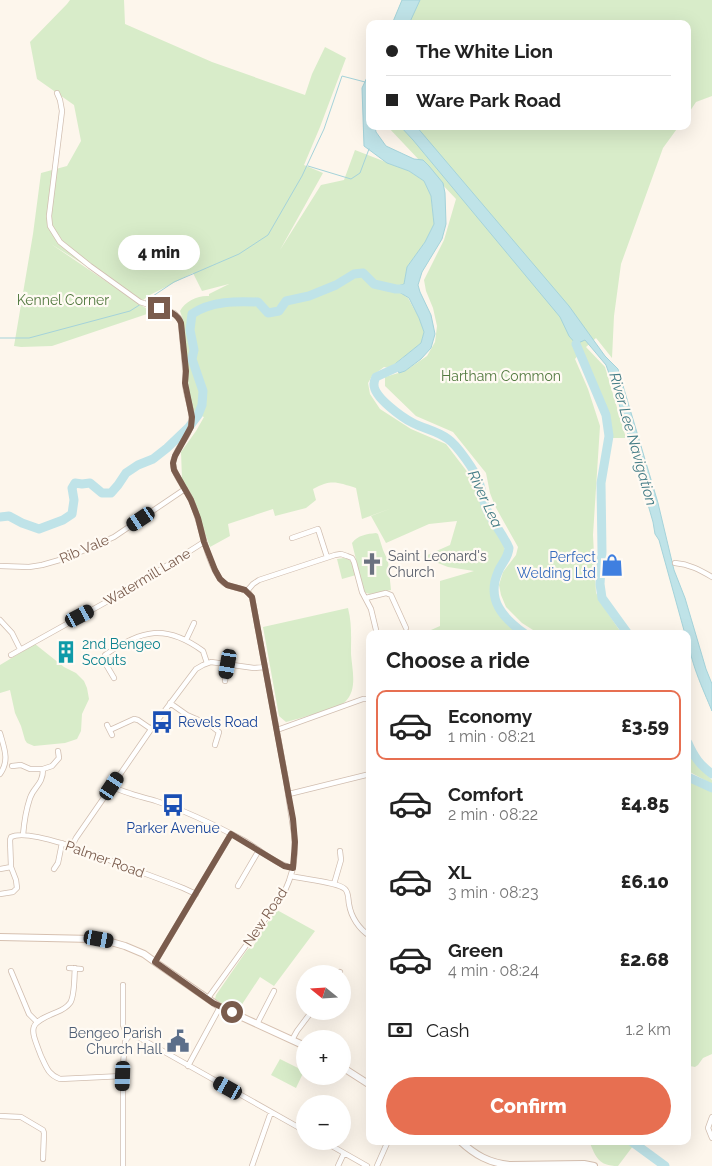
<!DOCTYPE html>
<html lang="en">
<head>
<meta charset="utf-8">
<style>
	:root { --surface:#fff; --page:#f2f2f2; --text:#222; --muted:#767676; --line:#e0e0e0; --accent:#e76f51 }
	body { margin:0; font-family:Raleway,sans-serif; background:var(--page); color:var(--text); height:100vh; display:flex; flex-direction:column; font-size:19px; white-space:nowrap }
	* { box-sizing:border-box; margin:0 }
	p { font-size:16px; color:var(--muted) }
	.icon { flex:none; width:28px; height:28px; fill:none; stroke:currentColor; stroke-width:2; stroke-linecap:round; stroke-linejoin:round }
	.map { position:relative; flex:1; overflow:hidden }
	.drawer { position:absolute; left:366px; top:630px; width:325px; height:515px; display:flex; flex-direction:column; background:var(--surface); border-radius:10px; box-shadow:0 5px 20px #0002 }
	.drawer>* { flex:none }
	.top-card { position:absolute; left:366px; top:20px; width:325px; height:110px; border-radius:10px; box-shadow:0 5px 20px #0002; display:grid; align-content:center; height:110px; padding:0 20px; background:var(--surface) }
	.needle { width:32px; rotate:288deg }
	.fabs { position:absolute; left:296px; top:965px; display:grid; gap:10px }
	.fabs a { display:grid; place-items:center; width:55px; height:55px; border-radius:50%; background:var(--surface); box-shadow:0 5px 20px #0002; font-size:25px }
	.end { position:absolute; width:22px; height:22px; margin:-11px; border:6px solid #7a5c4d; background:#fff; box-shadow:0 0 0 2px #fff }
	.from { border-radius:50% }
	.bubble { position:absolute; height:35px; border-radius:18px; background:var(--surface); box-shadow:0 5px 20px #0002; font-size:16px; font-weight:800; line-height:35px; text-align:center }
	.car { position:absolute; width:15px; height:30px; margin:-15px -8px; border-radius:6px; box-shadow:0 0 4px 1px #0007; background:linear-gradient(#222 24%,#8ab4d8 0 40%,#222 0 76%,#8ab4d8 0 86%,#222 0) }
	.top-card b { display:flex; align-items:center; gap:18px; height:48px; font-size:19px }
	.top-card b+b { border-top:1px solid var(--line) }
	.top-card i { width:12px; height:12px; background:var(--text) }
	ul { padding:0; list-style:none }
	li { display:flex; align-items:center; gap:15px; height:70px; margin:0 10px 8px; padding:0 10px; border:2px solid transparent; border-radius:10px }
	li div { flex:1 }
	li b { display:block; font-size:19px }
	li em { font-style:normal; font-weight:800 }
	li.current { border-color:var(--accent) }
	li>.icon { width:45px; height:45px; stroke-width:1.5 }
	h2 { padding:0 20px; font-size:22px; line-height:60px }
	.pay { display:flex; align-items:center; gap:12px; height:55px; padding:0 20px; font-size:19px }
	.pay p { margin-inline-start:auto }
	.action { display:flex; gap:10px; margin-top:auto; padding:10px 20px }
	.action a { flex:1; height:58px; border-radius:30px; background:var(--accent); color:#fff; font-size:20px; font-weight:800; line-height:58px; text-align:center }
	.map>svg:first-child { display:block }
</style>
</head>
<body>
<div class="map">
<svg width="712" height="1166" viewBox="0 0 712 1166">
	<rect width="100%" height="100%" fill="#fdf6ec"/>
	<path fill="#d8ecc9" d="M 70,0 L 124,0 L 125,24 L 212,62 L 305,95 L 312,74 L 325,47 L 346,58 L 320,127 L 304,165 L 323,173 L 280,250 L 321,185 L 344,180 L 355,150 L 409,171 L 424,181 L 431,196 L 434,224 L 425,242 L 407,267 L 404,284 L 399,292 L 408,298 L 419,318 L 424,332 L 421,343 L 395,364 L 389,368 L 384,367 L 372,376 L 368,383 L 370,394 L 380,409 L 411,429 L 446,444 L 472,478 L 483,511 L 503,543 L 506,555 C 493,574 485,597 501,617 C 507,624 517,629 524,634 L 429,634 L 431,630 L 440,626 L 440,581 L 474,571 L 448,567 L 423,557 L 450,545 L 457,521 L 429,524 L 386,543 L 371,516 L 392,508 L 362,519 L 356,488 C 337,482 331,479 313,489 L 316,500 L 306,508 L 275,516 L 273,509 L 228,524 L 230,536 L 210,547 L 190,492 L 182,479 L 181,452 L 196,431 L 204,417 L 193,413 L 189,391 L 183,320 L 180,311 C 185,301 199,295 209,296 L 209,294 L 229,284 L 202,291 L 193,273 L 148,296 L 142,301 L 51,244 L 147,309 L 165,316 L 147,314 L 52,346 L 21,347 L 14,346 L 33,234 L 41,173 L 67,166 L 81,141 L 74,105 L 37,79 L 30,42 L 67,4 Z
		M 402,0 L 712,0 L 712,96 L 696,102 L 688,114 L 688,24 L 392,24 Z
		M 387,126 L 679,126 L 663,148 L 621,264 L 614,316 L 612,358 L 596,338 L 586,347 L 605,367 L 626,438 L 611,438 C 612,407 592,380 581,352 L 575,359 L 588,389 L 600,426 L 593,535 L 596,593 L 607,612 L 622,634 L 554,634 L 533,630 L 522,623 L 506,607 L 501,595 L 499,585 L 503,572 L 516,555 L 518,547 L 495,506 L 490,493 L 486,473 L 453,432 L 416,416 L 385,386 L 385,377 L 405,371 L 427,356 L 435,342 L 437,326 L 433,308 L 426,291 L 424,280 L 444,240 L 456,199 Z
		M 376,533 L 378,534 L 383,550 L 388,561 L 391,590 L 370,594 L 366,593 L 363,589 L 352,543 C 358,535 367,534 376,533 Z
		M 344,558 L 352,561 L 356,575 L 342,579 L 337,559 Z
		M 348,608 C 352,624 351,637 351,654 C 352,670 358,689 345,702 C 340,707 295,720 286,722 L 279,716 L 263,627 Z
		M 35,644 L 64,667 L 76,673 L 84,681 L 87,688 L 89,699 L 82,714 L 81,731 L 77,739 L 65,743 L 34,746 L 27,743 L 25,740 L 21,726 L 15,713 L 10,690 L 0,693 L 0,665 Z
		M 688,749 L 690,756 L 712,780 L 712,784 L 688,771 Z
		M 688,778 L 712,791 L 712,1054 L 703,1058 L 698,1065 L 695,1067 L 690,1066 L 688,1081 Z
		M 277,910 L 315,931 L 274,986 L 260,977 L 237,1012 L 216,1000 L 215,999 L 216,995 L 247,950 L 255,944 L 257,937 Z
		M 280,1059 L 304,1071 L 296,1088 L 271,1075 Z
		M 589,1141 L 626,1141 L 633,1146 L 618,1166 C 598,1166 596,1157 589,1141 Z"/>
	<path fill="#bfe3e8" stroke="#a5d3da" d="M 402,0 L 420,0 L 409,24 L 392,24 Z
		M 370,71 L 370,126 L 375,126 L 376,132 L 386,146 L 414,159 L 423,160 L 429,166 L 443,183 L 445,193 L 446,224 L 442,239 L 422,272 L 418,285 L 420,292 L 431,315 L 435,334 L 431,348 L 421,359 L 405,371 L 399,373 L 395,364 L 421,343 L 424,332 L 419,318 L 409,298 L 399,292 L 398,286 L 404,284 L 407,267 L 425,242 L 434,224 L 431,196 L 424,181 L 409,171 L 387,163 L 364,146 L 362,88 Z
		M 400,126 L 416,126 L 569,306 L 605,356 L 618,369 L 658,503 L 674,570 L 685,598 L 706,669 L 712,684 L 712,711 C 703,689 688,658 688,634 L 685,634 L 659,540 L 655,534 L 653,522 L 615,390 L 606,365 L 585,340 L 576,344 L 569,336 L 560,317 L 413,140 Z"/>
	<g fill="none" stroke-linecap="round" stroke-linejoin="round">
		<path stroke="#a5d3da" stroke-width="1" d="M 308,166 L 351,179 L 360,173 L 369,149
			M 144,302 L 174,282 L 239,254 L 268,235 L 302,176 L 324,129 L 342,76 L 365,82
			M 0,338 L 29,338 L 130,311 L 141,304"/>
		<path stroke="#bfe3e8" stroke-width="9" d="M 576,344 L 606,415 L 609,436 L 601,483 L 602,552 L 600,584 L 602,598 L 628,634
			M 405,362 L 400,366 L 376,377 C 375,379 374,381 374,384 C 373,397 403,418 413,423 C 425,429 438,431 448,439 C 457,445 476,472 479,482 C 482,490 483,500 486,508 C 492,522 503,534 509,548 C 508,559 502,562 498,572 C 486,600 503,618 525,634
			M 0,517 L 9,516 L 22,523 L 39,529 L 63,520 L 72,514 L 74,500 L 72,488 L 75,483 L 82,484 L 90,483 L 102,493 L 111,493 L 118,485 L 126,473 L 138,465 L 153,459 L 167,448 L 189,427 L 198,415 L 202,405 L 203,391 L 192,359 L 194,350 L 190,330 L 192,314 C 211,301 236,301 258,302 L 268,313 L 279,311 L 286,301 L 309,296 L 336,285 L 354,274 L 363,273 L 374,284 L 396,289 L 410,289
			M 688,743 C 694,757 700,765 712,774
			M 688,777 L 712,788
			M 631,1141 L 665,1166"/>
		<defs>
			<path id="minor" d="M 57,93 L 60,100 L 62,111 L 49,216 L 50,226 L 60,242 L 90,266 L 140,302 L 174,313 L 179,318 L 181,323 C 182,338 184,353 185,368 C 186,374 185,379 185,384 C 186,398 194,411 191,425 C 189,438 174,449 173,463 C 172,473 187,490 191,500 C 202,524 205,558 220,579 C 228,591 244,584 252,597 L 286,780 L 294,834 L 295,852 L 293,868 L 289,881 L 284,893 L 208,998
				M 292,538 L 318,529 L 327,557
				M 675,563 C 689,564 700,570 712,577
				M 0,566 L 29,567 L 42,565 L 63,559 L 80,552 L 114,537 L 185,489
				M 247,591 L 253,584 L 259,580 L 335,555 L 341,554 L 347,556 L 352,558 L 354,562 L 362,592 L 371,609 L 377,634
				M 366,598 L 386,593 L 391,595 L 406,628
				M 0,620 L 12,633 L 20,649
				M 186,640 L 194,623
				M 11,655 L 133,587 L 204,542
				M 114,678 L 104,661 L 105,655 C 142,629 166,624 203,651 L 207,663
				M 225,681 L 228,664
				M 170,703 L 187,715 L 210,725 L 219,732 L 215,745
				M 107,725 L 112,735
				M 110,730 L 134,719 L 138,720 L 151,729
				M 277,730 L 363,699 L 370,699
				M 0,733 C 4,748 10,760 0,774
				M 12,766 L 21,765 L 30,769 L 43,769 L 52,766 L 59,758 L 58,751
				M 112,786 C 123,793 143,797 156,801 C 186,811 215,825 243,840 C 259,849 275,864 293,868
				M 289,794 L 370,774
				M 23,835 C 24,823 26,810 30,798 C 34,786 43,785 43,769
				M 72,846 L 76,838 L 112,786 L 154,725 L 196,669 L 203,665 L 211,662 L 254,668 L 265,667
				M 0,869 L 11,867
				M 54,869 L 58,863 L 62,843
				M 291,876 C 302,879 338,882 345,889 C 349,893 348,899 349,904 C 351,917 359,929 370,936
				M 334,884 L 341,860 L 340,851
				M 238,886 L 259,850
				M 0,894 L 13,892 L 17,888 L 16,880 L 11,867 L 10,840 L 11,837 C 30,827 107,859 129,868 C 147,874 165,881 183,888 L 196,894
				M 155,962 L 231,834
				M 69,968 L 81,969
				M 75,968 C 74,977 75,996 70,1003 C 67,1007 62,1010 57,1012 C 27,1024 30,1027 41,1056 C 46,1066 48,1075 60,1079 L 123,1076
				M 11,971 L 29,1014 L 37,1022
				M 339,974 L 340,972
				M 123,985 L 123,1025 L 128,1037
				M 257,1024 L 274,991
				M 128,1037 L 133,1035 L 138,1037 L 305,1131
				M 292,1040 L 297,1031 L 312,1011
				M 188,1066 L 220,1007
				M 0,1116 L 21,1117 L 43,1130 L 44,1133 L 43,1159
				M 712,1117 L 708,1128 L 712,1138
				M 323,1141 L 367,1166
				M 123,1166 L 123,1065 L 125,1042 L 128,1037
				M 252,1166 L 271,1112
				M 338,1166 L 344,1153
				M 377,1166 L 388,1141"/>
			<path id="secondary" d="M 0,937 L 93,939 L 111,942 L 125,946 L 144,954 L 155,962 L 220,1007 L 305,1046
				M 342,1067 L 370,1085
				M 460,1141 C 475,1155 489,1163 510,1165 L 584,1164 L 594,1166"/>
		</defs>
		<use href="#minor" stroke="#d1beb0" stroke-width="6"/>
		<use href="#secondary" stroke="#d6c0b0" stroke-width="8"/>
		<use href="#minor" stroke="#fff" stroke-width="4.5"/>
		<use href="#secondary" stroke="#fff" stroke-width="6"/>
	</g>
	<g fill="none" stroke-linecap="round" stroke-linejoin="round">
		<path stroke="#7a5c4d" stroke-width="6" d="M 159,308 C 168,311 177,313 181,323 L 186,371 L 185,383 L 192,417 L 191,427 L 175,456 L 173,463 L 174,470 L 191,500 L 198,518 L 204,542 L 215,570 L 220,579 L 227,585 L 245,590 L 252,597 L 293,819 L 295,842 L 293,868 L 284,866 L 231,834 L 155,962 L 213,1003 L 232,1012"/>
	</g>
	<defs>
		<symbol id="church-bare" viewBox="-9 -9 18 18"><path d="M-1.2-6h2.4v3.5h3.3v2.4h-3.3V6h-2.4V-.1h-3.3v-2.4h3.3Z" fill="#6b7280" stroke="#fffaf3" stroke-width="2.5" paint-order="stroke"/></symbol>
		<symbol id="shop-bare" viewBox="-9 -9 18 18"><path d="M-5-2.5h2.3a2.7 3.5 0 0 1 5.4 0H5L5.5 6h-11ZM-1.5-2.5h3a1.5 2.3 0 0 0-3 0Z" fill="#3f7fe0" stroke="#fffaf3" stroke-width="2.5" paint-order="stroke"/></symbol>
		<symbol id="building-bare" viewBox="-9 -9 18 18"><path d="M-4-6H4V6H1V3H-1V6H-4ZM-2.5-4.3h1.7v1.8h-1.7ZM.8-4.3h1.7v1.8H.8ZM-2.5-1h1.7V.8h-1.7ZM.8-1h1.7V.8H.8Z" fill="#0f9aa8" stroke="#fffaf3" stroke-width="2.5" paint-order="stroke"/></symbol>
		<symbol id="bus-bare" viewBox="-9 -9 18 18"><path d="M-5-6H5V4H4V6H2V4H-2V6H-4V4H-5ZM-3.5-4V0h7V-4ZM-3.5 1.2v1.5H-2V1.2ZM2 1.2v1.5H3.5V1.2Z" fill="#1a4fb4" stroke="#fffaf3" stroke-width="2.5" paint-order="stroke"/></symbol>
		<symbol id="civic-bare" viewBox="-9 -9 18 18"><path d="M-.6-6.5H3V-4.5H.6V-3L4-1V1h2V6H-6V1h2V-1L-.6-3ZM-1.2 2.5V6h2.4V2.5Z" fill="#5c6f8a" stroke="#fffaf3" stroke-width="2.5" paint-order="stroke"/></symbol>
	</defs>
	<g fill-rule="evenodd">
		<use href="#church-bare" x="356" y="548" width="32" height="32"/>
		<use href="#shop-bare" x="596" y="549" width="32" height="32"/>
		<use href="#building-bare" x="50" y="636" width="32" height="32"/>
		<use href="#bus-bare" x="146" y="706" width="32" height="32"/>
		<use href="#bus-bare" x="157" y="789" width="32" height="32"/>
		<use href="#civic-bare" x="162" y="1025" width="32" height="32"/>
	</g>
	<g text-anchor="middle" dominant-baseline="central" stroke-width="4.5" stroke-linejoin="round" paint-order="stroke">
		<g font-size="14" fill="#537a41" stroke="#fffaf3">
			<text x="63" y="300">Kennel Corner</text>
			<text x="501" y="376">Hartham Common</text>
		</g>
		<g font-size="14" fill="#7a5c4d" stroke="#fffaf3">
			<text transform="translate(84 549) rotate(-23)">Rib Vale</text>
			<text transform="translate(147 577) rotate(-31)">Watermill Lane</text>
			<text transform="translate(105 859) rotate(20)">Palmer Road</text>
			<text transform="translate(265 917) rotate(-56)">New Road</text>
		</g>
		<g font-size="14" fill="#5b616d" stroke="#fffaf3" text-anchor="start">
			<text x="388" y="556">Saint Leonard's<tspan x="388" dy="16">Church</tspan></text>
		</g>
		<g font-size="14" fill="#366cbe" stroke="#fffaf3" text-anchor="end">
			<text x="596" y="557">Perfect<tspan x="596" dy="16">Welding Ltd</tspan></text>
		</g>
		<g font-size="14" fill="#0d838f" stroke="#fffaf3" text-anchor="start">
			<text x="82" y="644">2nd Bengeo<tspan x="82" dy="16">Scouts</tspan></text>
		</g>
		<g font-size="14" fill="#164399" stroke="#fffaf3" text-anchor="start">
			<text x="178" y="722">Revels Road</text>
			<text x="173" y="828" text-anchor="middle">Parker Avenue</text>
		</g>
		<g font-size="14" fill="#4e5e75" stroke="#fffaf3" text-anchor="end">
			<text x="162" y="1033">Bengeo Parish<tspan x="162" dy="16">Church Hall</tspan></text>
		</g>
		<g font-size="15" font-style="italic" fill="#437c86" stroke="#fffaf3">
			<text transform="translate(633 439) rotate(74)">River Lee Navigation</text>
			<text transform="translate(485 499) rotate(65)">River Lea</text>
		</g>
	</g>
</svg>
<div class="fabs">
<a><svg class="needle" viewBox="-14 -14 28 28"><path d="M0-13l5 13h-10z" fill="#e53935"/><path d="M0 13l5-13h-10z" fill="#767676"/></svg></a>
<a>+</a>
<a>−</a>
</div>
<i class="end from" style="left:232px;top:1012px"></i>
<i class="end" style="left:159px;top:308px"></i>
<div class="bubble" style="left:118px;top:235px;width:82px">4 min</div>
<i class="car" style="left:141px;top:519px;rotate:236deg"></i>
<i class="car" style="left:80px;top:616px;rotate:62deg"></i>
<i class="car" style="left:228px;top:664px;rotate:190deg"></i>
<i class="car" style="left:112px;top:786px;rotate:34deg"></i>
<i class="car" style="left:99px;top:939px;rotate:100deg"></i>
<i class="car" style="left:123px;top:1076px;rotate:182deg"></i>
<i class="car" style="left:228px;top:1088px;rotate:299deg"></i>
<div class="top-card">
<b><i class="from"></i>The White Lion</b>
<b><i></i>Ware Park Road</b>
</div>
<section class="drawer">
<h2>Choose a ride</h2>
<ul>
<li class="current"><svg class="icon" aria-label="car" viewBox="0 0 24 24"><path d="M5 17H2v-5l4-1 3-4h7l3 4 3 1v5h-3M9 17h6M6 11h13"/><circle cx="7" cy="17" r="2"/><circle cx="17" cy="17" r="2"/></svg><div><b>Economy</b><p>1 min · 08:21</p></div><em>£3.59</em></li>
<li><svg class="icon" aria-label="car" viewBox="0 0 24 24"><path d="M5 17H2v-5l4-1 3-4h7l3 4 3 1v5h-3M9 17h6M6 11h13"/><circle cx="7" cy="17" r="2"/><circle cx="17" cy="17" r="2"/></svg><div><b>Comfort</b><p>2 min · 08:22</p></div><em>£4.85</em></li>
<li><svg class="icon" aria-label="car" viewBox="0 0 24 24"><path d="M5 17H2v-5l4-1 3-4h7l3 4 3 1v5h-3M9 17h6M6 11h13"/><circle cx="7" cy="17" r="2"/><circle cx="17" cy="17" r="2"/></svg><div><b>XL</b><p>3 min · 08:23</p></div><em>£6.10</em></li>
<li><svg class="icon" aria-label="car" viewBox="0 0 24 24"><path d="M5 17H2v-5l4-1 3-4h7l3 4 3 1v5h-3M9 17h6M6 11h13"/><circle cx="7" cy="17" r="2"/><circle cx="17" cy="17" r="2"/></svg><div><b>Green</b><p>4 min · 08:24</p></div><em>£2.68</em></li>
</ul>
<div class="pay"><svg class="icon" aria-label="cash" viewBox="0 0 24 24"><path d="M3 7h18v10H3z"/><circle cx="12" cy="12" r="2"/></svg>Cash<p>1.2 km</p></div>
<div class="action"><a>Confirm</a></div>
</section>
</div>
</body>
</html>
